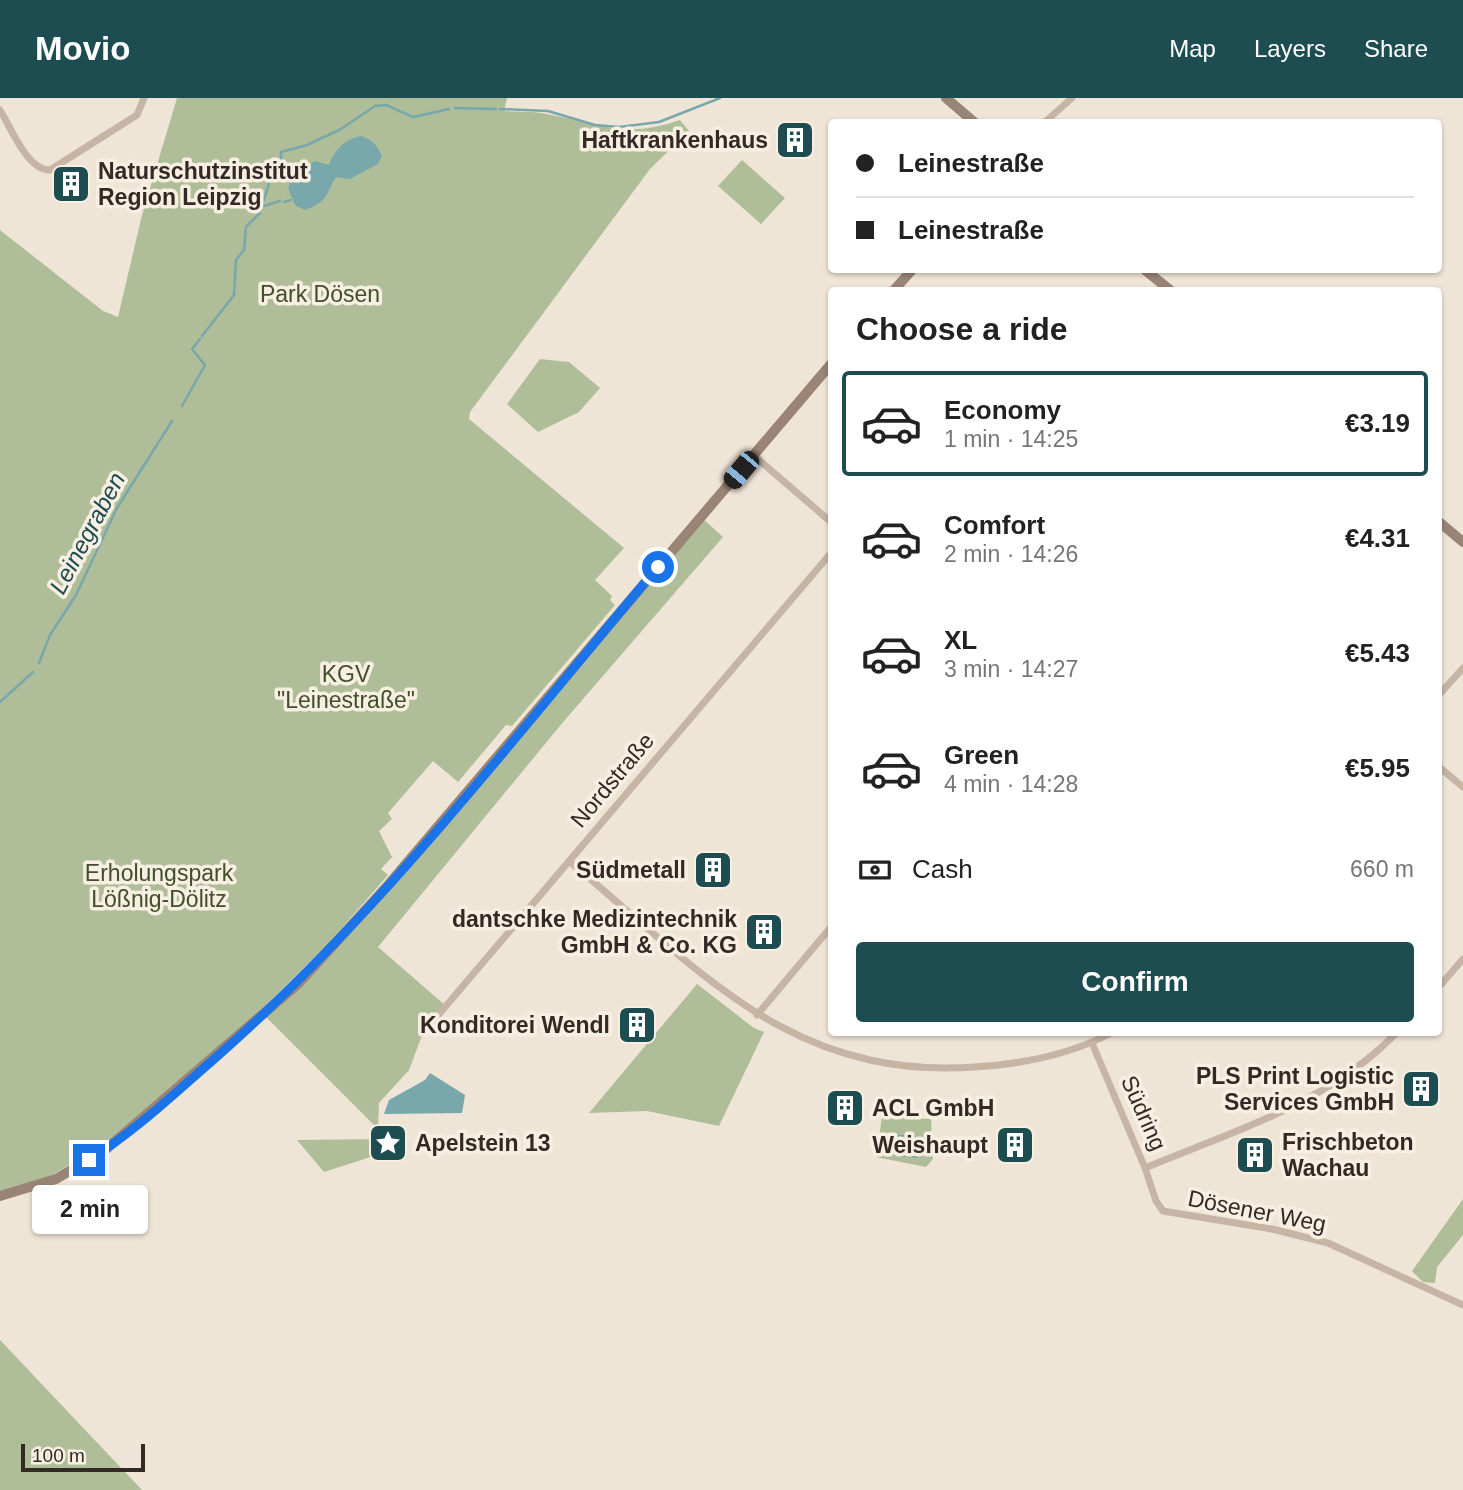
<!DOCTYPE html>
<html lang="en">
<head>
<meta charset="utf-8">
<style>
	:root { --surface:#fff; --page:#f6f6f6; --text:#222; --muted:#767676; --line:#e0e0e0; --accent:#1d4d51 }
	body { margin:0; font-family:Arial,sans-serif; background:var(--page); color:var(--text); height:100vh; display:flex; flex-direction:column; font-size:26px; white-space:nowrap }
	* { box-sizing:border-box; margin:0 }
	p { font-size:23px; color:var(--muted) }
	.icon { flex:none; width:38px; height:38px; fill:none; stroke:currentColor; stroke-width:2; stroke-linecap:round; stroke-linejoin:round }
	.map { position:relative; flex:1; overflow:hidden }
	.details { position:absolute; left:828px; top:189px; width:614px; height:749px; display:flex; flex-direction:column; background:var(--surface); border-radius:7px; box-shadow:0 2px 5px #0004 }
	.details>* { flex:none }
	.guide { position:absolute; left:828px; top:21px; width:614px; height:154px; border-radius:7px; box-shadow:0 2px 5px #0004; display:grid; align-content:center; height:154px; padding:0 28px; background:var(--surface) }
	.scale { position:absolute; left:21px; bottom:18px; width:124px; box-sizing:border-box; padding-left:7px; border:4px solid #322a25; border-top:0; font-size:19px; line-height:24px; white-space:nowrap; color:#322a25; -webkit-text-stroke:5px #f8efe3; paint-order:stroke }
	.end { position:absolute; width:32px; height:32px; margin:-16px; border:9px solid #1a73e8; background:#fff; box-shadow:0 0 0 4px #fff }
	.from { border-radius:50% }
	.bubble { position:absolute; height:49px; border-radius:7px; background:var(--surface); box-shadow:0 2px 5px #0004; font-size:23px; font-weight:800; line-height:49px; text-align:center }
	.car { position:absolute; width:21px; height:42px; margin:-21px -10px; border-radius:9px; box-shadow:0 0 5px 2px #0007; background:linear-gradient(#222 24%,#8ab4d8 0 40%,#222 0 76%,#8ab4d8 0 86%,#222 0) }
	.guide b { display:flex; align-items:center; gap:24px; height:66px; font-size:26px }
	.guide b+b { border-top:2px solid var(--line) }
	.guide i { width:18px; height:18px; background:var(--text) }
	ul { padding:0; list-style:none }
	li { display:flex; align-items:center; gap:21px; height:105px; margin:0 14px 10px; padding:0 14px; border:4px solid transparent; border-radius:7px }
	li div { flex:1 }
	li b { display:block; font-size:26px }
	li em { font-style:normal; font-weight:800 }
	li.active { border-color:var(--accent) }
	li>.icon { width:63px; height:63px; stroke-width:1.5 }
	h2 { padding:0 28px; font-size:32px; line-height:84px }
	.pay { display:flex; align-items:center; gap:18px; height:77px; padding:0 28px; font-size:26px }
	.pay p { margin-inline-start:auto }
	.action { display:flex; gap:14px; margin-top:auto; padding:14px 28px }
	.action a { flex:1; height:80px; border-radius:7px; background:var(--accent); color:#fff; font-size:28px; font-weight:800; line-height:80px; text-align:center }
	header { display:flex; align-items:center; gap:42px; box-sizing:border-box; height:98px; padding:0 35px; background:var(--accent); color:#fff }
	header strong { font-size:33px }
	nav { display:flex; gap:38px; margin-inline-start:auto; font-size:24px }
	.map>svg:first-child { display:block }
</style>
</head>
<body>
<header>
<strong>Movio</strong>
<nav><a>Map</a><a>Layers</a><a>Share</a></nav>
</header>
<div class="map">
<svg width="1463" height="1392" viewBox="0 0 1463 1392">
	<rect width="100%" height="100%" fill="#efe5d7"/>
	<path fill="#b0bd99" d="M 177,0 L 507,0 L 504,13 C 518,14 533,13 547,16 C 599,26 626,41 680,22 L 689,33 L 650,71 L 470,314 L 469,321 L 624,450 L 595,482 L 612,498 L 610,502 L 615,507 L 512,628 L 506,627 L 458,684 L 433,663 L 388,715 L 392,721 L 379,733 L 392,759 L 381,771 L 388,777 L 328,846 L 255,918 L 106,1045 L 47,1080 L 0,1094 L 0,132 L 103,213 L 118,219 L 142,117 Z
		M 742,62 L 785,100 L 761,126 L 718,88 Z
		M 540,261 L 569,264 L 600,290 L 579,314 L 538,334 L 507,306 Z
		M 701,419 L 723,439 L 564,623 L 378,849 L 446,908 L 423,935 L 409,972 L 379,1005 L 378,1031 L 264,917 L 299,885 Z
		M 697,886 L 754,930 L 764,934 L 719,1028 L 647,1013 L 589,1015 Z
		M 882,1019 L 931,1021 L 933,1061 L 926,1069 L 876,1059 Z
		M 383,1041 L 383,1055 L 324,1074 L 297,1042 Z
		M 1463,1101 L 1463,1137 L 1437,1169 L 1435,1185 L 1423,1184 L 1412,1173 Z
		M 0,1242 L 142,1392 L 0,1392 Z"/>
	<path fill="#78a8ab" d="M 361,38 C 373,42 377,47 382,58 L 378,66 L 350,81 L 336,79 C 325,97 329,103 305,112 L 295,107 L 288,90 L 294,77 L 315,63 L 329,67 C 335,52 343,42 361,38 Z
		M 430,975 L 465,997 L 462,1015 L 384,1016 L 389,1002 L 425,982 Z
		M 894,1037 L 914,1037 L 927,1046 L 918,1060 L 895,1058 L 890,1054 Z"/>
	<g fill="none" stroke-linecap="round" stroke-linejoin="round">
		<path stroke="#78a8ab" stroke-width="2.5" d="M 455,10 L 496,11
			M 500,11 L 548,13 L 595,27 L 619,29 L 659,24 L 720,0
			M 284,104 L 291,102
			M 264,108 L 280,103
			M 202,238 L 234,197 L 236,162 L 244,152 L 246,129 L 260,115 L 270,82 L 281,65 L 281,54 L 307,47 L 341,31 L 375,8 L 386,7 L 413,19 L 449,11
			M 182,308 L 205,267 L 192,251 L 200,241
			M 39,565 L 50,537 L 76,497 L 117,410 L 172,323
			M 0,604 L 33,574"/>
		<path stroke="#c6b5a4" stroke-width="7" d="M 0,12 C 11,30 27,72 50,72 L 137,17 L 144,0
			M 1045,24 L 1072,0
			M 753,357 L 831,424
			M 1438,598 L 1463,570
			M 1438,668 L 1463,689
			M 569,763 C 699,871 790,982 975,969 C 1023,966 1070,957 1113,934
			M 1438,890 L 1463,861
			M 757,917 L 831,829
			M 423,935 L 831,455
			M 1092,945 L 1145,1070 C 1233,1033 1330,1005 1397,934
			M 1145,1070 L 1156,1103 L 1163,1113 L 1272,1131 L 1328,1145 L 1463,1207"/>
		<path stroke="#9a8476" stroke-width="10" d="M 946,0 L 974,24
			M 1145,172 L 1170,192
			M 894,192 L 912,172
			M 1438,423 L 1463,444
			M 0,1098 L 56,1081 L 105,1052 L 299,885 L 389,786 L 831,266"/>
	</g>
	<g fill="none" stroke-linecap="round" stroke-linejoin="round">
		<path stroke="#1a73e8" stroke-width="9" d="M 89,1062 C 134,1034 174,996 213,962 C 380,816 515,638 658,469"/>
	</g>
	<defs>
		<symbol id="building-square" viewBox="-11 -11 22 22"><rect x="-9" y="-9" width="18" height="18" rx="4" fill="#1d4d51" stroke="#f8efe3"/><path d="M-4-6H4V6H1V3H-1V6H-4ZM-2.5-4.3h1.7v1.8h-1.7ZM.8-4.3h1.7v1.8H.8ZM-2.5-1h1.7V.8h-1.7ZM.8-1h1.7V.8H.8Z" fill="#fff"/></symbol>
		<symbol id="sight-square" viewBox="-11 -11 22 22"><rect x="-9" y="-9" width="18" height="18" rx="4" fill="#1d4d51" stroke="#f8efe3"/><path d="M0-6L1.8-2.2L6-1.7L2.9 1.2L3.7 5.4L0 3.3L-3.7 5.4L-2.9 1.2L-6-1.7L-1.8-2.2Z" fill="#fff"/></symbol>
	</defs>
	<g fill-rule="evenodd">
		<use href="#building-square" x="773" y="20" width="44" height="44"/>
		<use href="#building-square" x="49" y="64" width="44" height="44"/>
		<use href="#building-square" x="691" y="750" width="44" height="44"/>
		<use href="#building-square" x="742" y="812" width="44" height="44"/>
		<use href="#building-square" x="615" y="905" width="44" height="44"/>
		<use href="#building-square" x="1399" y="969" width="44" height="44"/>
		<use href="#building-square" x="823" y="988" width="44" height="44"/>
		<use href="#sight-square" x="366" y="1023" width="44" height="44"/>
		<use href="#building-square" x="993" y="1025" width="44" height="44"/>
		<use href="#building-square" x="1233" y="1035" width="44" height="44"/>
	</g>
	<g text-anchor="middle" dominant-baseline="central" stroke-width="7" stroke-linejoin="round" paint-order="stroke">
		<g font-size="23" font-weight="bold" fill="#322a25" stroke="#f8efe3" text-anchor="end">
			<text x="768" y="42">Haftkrankenhaus</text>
			<text x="98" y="73" text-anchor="start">Naturschutzinstitut<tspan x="98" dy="26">Region Leipzig</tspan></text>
			<text x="686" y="772">Südmetall</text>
			<text x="737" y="821">dantschke Medizintechnik<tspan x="737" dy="26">GmbH &amp; Co. KG</tspan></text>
			<text x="610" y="927">Konditorei Wendl</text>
			<text x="1394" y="978">PLS Print Logistic<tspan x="1394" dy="26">Services GmbH</tspan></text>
			<text x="872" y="1010" text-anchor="start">ACL GmbH</text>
			<text x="1282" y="1044" text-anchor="start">Frischbeton<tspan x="1282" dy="26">Wachau</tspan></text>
			<text x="415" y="1045" text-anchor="start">Apelstein 13</text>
			<text x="988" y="1047">Weishaupt</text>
		</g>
		<g font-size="23" fill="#414f2b" stroke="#f8efe3">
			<text x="320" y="196">Park Dösen</text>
			<text x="346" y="576">KGV<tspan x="346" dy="26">"Leinestraße"</tspan></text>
			<text x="159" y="775">Erholungspark<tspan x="159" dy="26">Lößnig-Dölitz</tspan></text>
		</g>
		<g font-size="23" fill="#322a25" stroke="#f8efe3">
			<text transform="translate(612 682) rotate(-50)">Nordstraße</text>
			<text transform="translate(1144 1015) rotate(66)">Südring</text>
			<text transform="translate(1257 1113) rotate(11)">Dösener Weg</text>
		</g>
		<g font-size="24" font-style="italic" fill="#1d4d51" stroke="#f8efe3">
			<text transform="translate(87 435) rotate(-62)">Leinegraben</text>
		</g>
	</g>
</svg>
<div class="scale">100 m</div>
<i class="end from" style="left:658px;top:469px"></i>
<i class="end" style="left:89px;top:1062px"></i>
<div class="bubble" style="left:32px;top:1087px;width:116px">2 min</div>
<i class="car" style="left:741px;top:372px;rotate:220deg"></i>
<div class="guide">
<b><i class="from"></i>Leinestraße</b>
<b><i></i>Leinestraße</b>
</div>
<section class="details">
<h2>Choose a ride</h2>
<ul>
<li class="active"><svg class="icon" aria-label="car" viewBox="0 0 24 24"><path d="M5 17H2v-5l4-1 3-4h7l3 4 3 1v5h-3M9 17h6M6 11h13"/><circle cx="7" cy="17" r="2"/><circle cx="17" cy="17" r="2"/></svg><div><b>Economy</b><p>1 min · 14:25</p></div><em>€3.19</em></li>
<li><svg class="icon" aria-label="car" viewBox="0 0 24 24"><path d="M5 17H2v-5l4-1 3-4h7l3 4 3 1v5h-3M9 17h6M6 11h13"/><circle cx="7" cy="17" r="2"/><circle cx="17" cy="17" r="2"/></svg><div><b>Comfort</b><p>2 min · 14:26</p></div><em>€4.31</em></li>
<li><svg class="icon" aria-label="car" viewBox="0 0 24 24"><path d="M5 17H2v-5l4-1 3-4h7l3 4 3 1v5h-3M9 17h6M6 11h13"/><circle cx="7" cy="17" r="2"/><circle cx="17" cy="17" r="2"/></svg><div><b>XL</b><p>3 min · 14:27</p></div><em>€5.43</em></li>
<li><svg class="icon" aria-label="car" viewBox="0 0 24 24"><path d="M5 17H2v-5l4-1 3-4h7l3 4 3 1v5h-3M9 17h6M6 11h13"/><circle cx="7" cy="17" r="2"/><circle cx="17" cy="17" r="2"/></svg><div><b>Green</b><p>4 min · 14:28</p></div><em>€5.95</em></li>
</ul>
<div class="pay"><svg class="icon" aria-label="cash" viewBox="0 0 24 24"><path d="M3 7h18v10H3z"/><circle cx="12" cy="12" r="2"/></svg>Cash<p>660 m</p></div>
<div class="action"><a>Confirm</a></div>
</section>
</div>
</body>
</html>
